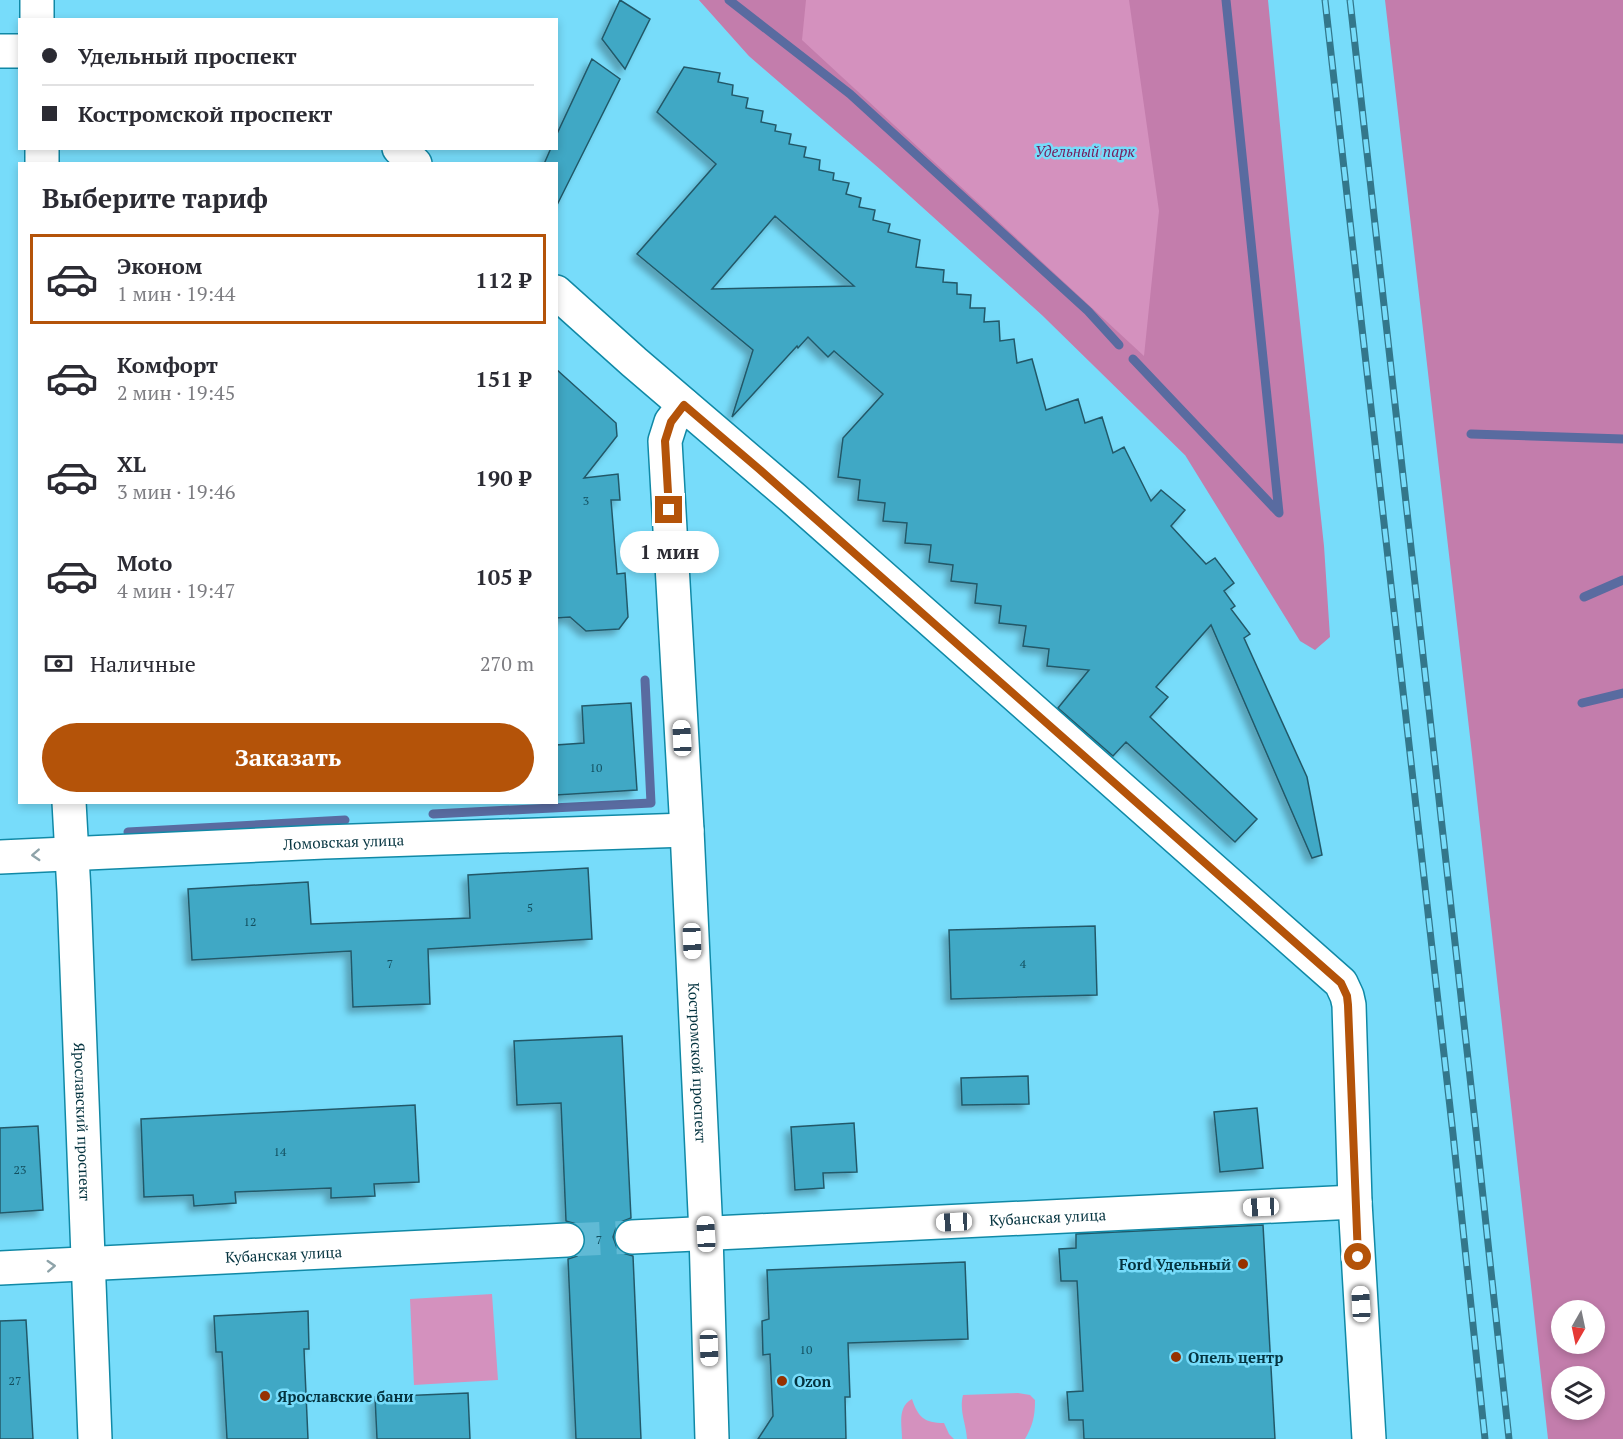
<!DOCTYPE html>
<html lang="ru">
<head>
<meta charset="utf-8">
<style>
	:root { --surface:#fff; --page:#f2f2f3; --text:#2b2b33; --muted:#7c7c81; --line:#e1e1e2; --accent:#b45309 }
	body { margin:0; font-family:"PT Serif",serif; background:var(--page); color:var(--text); height:100vh; display:flex; flex-direction:column; font-size:22px; white-space:nowrap }
	* { box-sizing:border-box; margin:0 }
	p { font-size:20px; color:var(--muted) }
	.icon { flex:none; width:33px; height:33px; fill:none; stroke:currentColor; stroke-width:2; stroke-linecap:round; stroke-linejoin:round }
	.map { position:relative; flex:1; overflow:hidden }
	.drawer { position:absolute; left:18px; top:162px; width:540px; height:642px; display:flex; flex-direction:column; background:var(--surface); border-radius:0px; box-shadow:0 3px 9px #0003 }
	.drawer>* { flex:none }
	.hud { position:absolute; left:18px; top:18px; width:540px; height:132px; border-radius:0px; box-shadow:0 3px 9px #0003; display:grid; align-content:center; height:132px; padding:0 24px; background:var(--surface) }
	.needle { width:39px; rotate:189deg }
	.tools { position:absolute; left:1551px; top:1300px; display:grid; gap:12px }
	.tools a { display:grid; place-items:center; width:54px; height:54px; border-radius:50%; background:var(--surface); box-shadow:0 3px 9px #0003; font-size:30px }
	.end { position:absolute; width:27px; height:27px; margin:-14px; border:8px solid #b45309; background:#fff; box-shadow:0 0 0 3px #fff }
	.from { border-radius:50% }
	.bubble { position:absolute; height:42px; border-radius:21px; background:var(--surface); box-shadow:0 3px 9px #0003; font-size:20px; font-weight:800; line-height:42px; text-align:center }
	.car { position:absolute; width:18px; height:36px; margin:-18px -9px; border-radius:8px; box-shadow:0 0 4px 2px #0007; background:linear-gradient(#fff 24%,#345 0 40%,#fff 0 76%,#345 0 86%,#fff 0) }
	.hud b { display:flex; align-items:center; gap:21px; height:57px; font-size:22px }
	.hud b+b { border-top:2px solid var(--line) }
	.hud i { width:15px; height:15px; background:var(--text) }
	ul { padding:0; list-style:none }
	li { display:flex; align-items:center; gap:18px; height:90px; margin:0 12px 9px; padding:0 12px; border:3px solid transparent; border-radius:0px }
	li div { flex:1 }
	li b { display:block; font-size:22px }
	li em { font-style:normal; font-weight:800 }
	li.active { border-color:var(--accent) }
	li>.icon { width:54px; height:54px; stroke-width:1.5 }
	h2 { padding:0 24px; font-size:27px; line-height:72px }
	.pay { display:flex; align-items:center; gap:15px; height:66px; padding:0 24px; font-size:22px }
	.pay p { margin-inline-start:auto }
	.action { display:flex; gap:12px; margin-top:auto; padding:12px 24px }
	.action a { flex:1; height:69px; border-radius:36px; background:var(--accent); color:#fff; font-size:24px; font-weight:800; line-height:69px; text-align:center }
	.map>svg:first-child { display:block }
</style>
</head>
<body>
<div class="map">
<svg width="1623" height="1439" viewBox="0 0 1623 1439">
	<defs>
		<filter id="shadow"><feDropShadow dx="-5.5" dy="5.5" stdDeviation="3" flood-color="#0004"/></filter>
	</defs>
	<rect width="100%" height="100%" fill="#77dcfa"/>
	<path fill="#d491be" d="M 699,0 L 1215,0 L 1185,455 L 1042,315 L 880,169 L 749,56 Z
		M 492,1294 L 498,1380 L 414,1385 L 410,1299 Z
		M 1018,1393 L 1030,1395 L 1035,1400 C 1035,1416 1033,1425 1025,1439 L 967,1439 C 966,1423 959,1411 963,1395 Z
		M 912,1399 C 918,1417 924,1423 944,1423 L 949,1434 L 954,1439 L 902,1439 C 902,1425 897,1407 912,1399 Z"/>
	<path fill="#c37dac" fill-rule="evenodd" d="M 699,0 L 806,0 L 802,40 L 1144,356 L 1159,211 L 1129,0 L 1268,0 L 1290,230 L 1324,546 L 1330,637 L 1315,650 L 1300,641 L 1185,455 L 1042,315 L 880,169 L 749,56 Z
		M 1385,0 L 1623,0 L 1623,1439 L 1548,1439 L 1472,754 ZM 1562,1311 L 1594,1311 L 1594,1344 L 1562,1344 ZM 1562,1377 L 1594,1377 L 1594,1410 L 1562,1410 Z"/>
	<g fill="none" stroke-linecap="round" stroke-linejoin="round">
		<path stroke="#596ba0" stroke-width="9" d="M 729,0 L 850,94 L 1088,311 L 1119,345
			M 1133,359 L 1279,513 L 1226,0
			M 1471,434 L 1623,439
			M 1584,597 L 1623,580
			M 1582,703 L 1623,693
			M 433,814 L 651,803 L 645,680
			M 128,832 L 345,820"/>
	</g>
	<path fill="#3fa8c5" stroke="#235969" stroke-width="1.5" fill-rule="evenodd" filter="url(#shadow)" d="M 620,0 L 650,19 L 625,69 L 602,39 Z
		M 592,59 L 620,79 L 556,207 L 556,164 L 544,164 L 551,148 L 556,148 L 556,136 Z
		M 684,67 L 720,73 L 718,82 L 733,85 L 732,95 L 748,98 L 746,108 L 763,111 L 761,122 L 776,125 L 775,131 L 791,134 L 789,144 L 806,147 L 804,157 L 820,160 L 819,170 L 834,173 L 833,180 L 849,183 L 846,194 L 861,198 L 859,207 L 875,210 L 873,220 L 890,224 L 888,232 L 920,240 L 916,267 L 944,270 L 943,282 L 957,283 L 957,294 L 971,295 L 970,308 L 985,308 L 984,322 L 999,321 L 1000,341 L 1014,339 L 1017,363 L 1032,359 L 1046,410 L 1078,399 L 1085,423 L 1102,417 L 1113,453 L 1124,447 L 1151,501 L 1161,490 L 1185,510 L 1171,526 L 1206,564 L 1215,558 L 1234,583 L 1224,591 L 1235,606 L 1231,609 L 1250,634 L 1244,638 L 1307,777 L 1322,855 L 1312,858 L 1211,625 L 1156,687 L 1168,697 L 1150,717 L 1257,819 L 1235,842 L 1126,742 L 1113,756 L 1058,708 L 1089,670 L 1047,666 L 1049,649 L 1023,646 L 1026,626 L 999,623 L 1001,606 L 975,603 L 977,584 L 951,581 L 953,565 L 929,562 L 931,545 L 905,543 L 907,523 L 883,521 L 885,503 L 858,500 L 860,480 L 838,477 L 843,438 L 883,394 L 834,351 L 828,357 L 808,337 L 798,348 L 797,346 L 732,417 L 753,350 L 637,254 L 716,164 L 657,112 ZM 775,216 L 854,286 L 712,289 Z
		M 556,369 L 616,423 L 617,436 L 584,478 L 618,474 L 620,500 L 611,500 L 617,574 L 625,573 L 628,617 L 619,629 L 586,631 L 570,617 L 556,618 Z
		M 631,703 L 637,790 L 556,795 L 556,745 L 584,743 L 582,706 Z
		M 588,868 L 592,939 L 428,949 L 430,1004 L 353,1007 L 351,951 L 192,960 L 188,889 L 308,882 L 311,924 L 470,918 L 468,875 Z
		M 1095,926 L 1097,995 L 951,999 L 949,930 Z
		M 622,1036 L 631,1218 L 621,1222 L 616,1228 L 613,1237 L 617,1248 L 623,1253 L 633,1256 L 641,1439 L 576,1439 L 568,1259 L 577,1256 L 583,1249 L 586,1238 L 583,1230 L 576,1224 L 566,1221 L 561,1103 L 517,1105 L 514,1041 Z
		M 1028,1076 L 1029,1104 L 962,1105 L 961,1078 Z
		M 415,1105 L 419,1182 L 374,1184 L 375,1196 L 331,1198 L 331,1188 L 235,1192 L 236,1203 L 194,1206 L 193,1195 L 144,1197 L 141,1119 Z
		M 1257,1108 L 1263,1168 L 1220,1172 L 1214,1112 Z
		M 854,1123 L 857,1172 L 823,1173 L 824,1188 L 795,1190 L 791,1127 Z
		M 38,1126 L 43,1210 L 0,1213 L 0,1128 Z
		M 1263,1225 L 1275,1439 L 1084,1439 L 1083,1420 L 1069,1420 L 1067,1392 L 1083,1391 L 1077,1281 L 1061,1281 L 1059,1249 L 1076,1248 L 1076,1234 Z
		M 965,1262 L 968,1339 L 848,1343 L 850,1397 L 845,1397 L 846,1439 L 758,1439 L 773,1416 L 770,1354 L 763,1355 L 762,1321 L 769,1319 L 767,1270 Z
		M 308,1311 L 309,1349 L 304,1349 L 308,1439 L 227,1439 L 222,1352 L 216,1352 L 214,1316 Z
		M 26,1320 L 33,1439 L 0,1439 L 0,1321 Z
		M 468,1393 L 470,1439 L 377,1439 L 375,1397 Z"/>
	<g fill="none" stroke-linecap="round" stroke-linejoin="round">
		<path stroke="#60bad5" stroke-width="33" stroke-dasharray="33 16" stroke-linecap="butt" d="M 567,1240 L 632,1237"/>
		<defs>
			<g id="minor">
				<path d="M 37,0 L 37,20"/>
				<path d="M 0,51 L 20,51"/>
				<path d="M 42,148 L 42,164"/>
				<path d="M 399,148 L 415,164"/>
				<path d="M 556,292 L 634,362 L 793,498 L 1341,983 L 1347,996 L 1349,1005 L 1355,1202 L 1369,1439"/>
				<path id="s1" d="M 684,405 L 671,422 L 665,441 L 687,830 L 706,1234 L 712,1439"/>
				<path id="s2" d="M 69,802 L 74,892 L 95,1439"/>
				<path id="s3" d="M 0,857 L 324,842 L 687,830"/>
				<path id="s4" d="M 632,1237 L 1355,1202"/>
				<path id="s5" d="M 0,1268 L 567,1240"/>
			</g>
		</defs>
		<use href="#minor" stroke="#1089a6" stroke-width="36"/>
		<use href="#minor" stroke="#fff" stroke-width="33"/>
		<defs>
			<path id="rail" d="M 1325,0 L 1453,1134 L 1485,1439
				M 1350,0 L 1476,1131 L 1509,1439"/>
		</defs>
		<use href="#rail" stroke="#33778b" stroke-width="7"/>
		<use href="#rail" stroke="#77dcfa" stroke-width="4.5" stroke-dasharray="14" stroke-linecap="butt"/>
	</g>
	<defs><path id="oneway-chevron" d="M-2-3.5L2.5 0L-2 3.5" fill="none" stroke-width="1.6" stroke-linecap="round" stroke-linejoin="round" transform="scale(1.5)"/></defs>
	<g stroke="#8ea3a9">
		<use href="#oneway-chevron" transform="translate(36 855) rotate(177)"/>
		<use href="#oneway-chevron" transform="translate(51 1266) rotate(-3)"/>
	</g>
	<g fill="none" stroke-linecap="round" stroke-linejoin="round">
		<path stroke="#b45309" stroke-width="8" d="M 669,510 L 665,441 L 671,422 L 684,405 L 759,469 L 1341,983 L 1347,996 L 1348,1005 L 1358,1257"/>
	</g>
	<g fill="#963100" stroke="#77dcfa" stroke-width="2">
		<circle cx="1243" cy="1264" r="6"/>
		<circle cx="1176" cy="1357" r="6"/>
		<circle cx="782" cy="1381" r="6"/>
		<circle cx="265" cy="1396" r="6"/>
	</g>
	<g text-anchor="middle" dominant-baseline="central" stroke-width="5" stroke-linejoin="round" paint-order="stroke">
		<g font-size="12" fill="#135060">
			<text x="586" y="500">3</text>
			<text x="596" y="767">10</text>
			<text x="530" y="907">5</text>
			<text x="250" y="921">12</text>
			<text x="390" y="963">7</text>
			<text x="1023" y="963">4</text>
			<text x="280" y="1151">14</text>
			<text x="20" y="1169">23</text>
			<text x="599" y="1239">7</text>
			<text x="806" y="1349">10</text>
			<text x="15" y="1380">27</text>
		</g>
		<g font-size="15" font-style="italic" fill="#75215f" stroke="#77dcfa">
			<text x="1085" y="151">Удельный парк</text>
		</g>
		<g font-size="15" fill="#04333f" stroke="#77dcfa">
			<text stroke="none"><textPath href="#s3" startOffset="344">Ломовская улица</textPath></text>
			<text stroke="none"><textPath href="#s1" startOffset="664">Костромской проспект</textPath></text>
			<text stroke="none"><textPath href="#s2" startOffset="320">Ярославский проспект</textPath></text>
			<text stroke="none"><textPath href="#s4" startOffset="416">Кубанская улица</textPath></text>
			<text stroke="none"><textPath href="#s5" startOffset="284">Кубанская улица</textPath></text>
		</g>
		<g font-size="15" font-weight="bold" fill="#04333f" stroke="#77dcfa" text-anchor="start">
			<text x="1231" y="1264" text-anchor="end">Ford Удельный</text>
			<text x="1188" y="1357">Опель центр</text>
			<text x="794" y="1381">Ozon</text>
			<text x="277" y="1396">Ярославские бани</text>
		</g>
	</g>
</svg>
<div class="tools">
<a><svg class="needle" viewBox="-14 -14 28 28"><path d="M0-13l5 13h-10z" fill="#e53935"/><path d="M0 13l5-13h-10z" fill="#7c7c81"/></svg></a>
<a><svg class="icon" aria-label="layers" viewBox="0 0 24 24"><path d="M12 4l9 5-9 5-9-5zM3 14l9 5 9-5"/></svg></a>
</div>
<i class="end from" style="left:1358px;top:1257px"></i>
<i class="end" style="left:669px;top:510px"></i>
<div class="bubble" style="left:620px;top:531px;width:99px">1 мин</div>
<i class="car" style="left:682px;top:738px;rotate:357deg"></i>
<i class="car" style="left:692px;top:941px;rotate:178deg"></i>
<i class="car" style="left:1261px;top:1207px;rotate:267deg"></i>
<i class="car" style="left:954px;top:1222px;rotate:267deg"></i>
<i class="car" style="left:706px;top:1234px;rotate:357deg"></i>
<i class="car" style="left:1361px;top:1304px;rotate:357deg"></i>
<i class="car" style="left:709px;top:1348px;rotate:178deg"></i>
<div class="hud">
<b><i class="from"></i>Удельный проспект</b>
<b><i></i>Костромской проспект</b>
</div>
<section class="drawer">
<h2>Выберите тариф</h2>
<ul>
<li class="active"><svg class="icon" aria-label="car" viewBox="0 0 24 24"><path d="M5 17H2v-5l4-1 3-4h7l3 4 3 1v5h-3M9 17h6M6 11h13"/><circle cx="7" cy="17" r="2"/><circle cx="17" cy="17" r="2"/></svg><div><b>Эконом</b><p>1 мин · 19:44</p></div><em>112 ₽</em></li>
<li><svg class="icon" aria-label="car" viewBox="0 0 24 24"><path d="M5 17H2v-5l4-1 3-4h7l3 4 3 1v5h-3M9 17h6M6 11h13"/><circle cx="7" cy="17" r="2"/><circle cx="17" cy="17" r="2"/></svg><div><b>Комфорт</b><p>2 мин · 19:45</p></div><em>151 ₽</em></li>
<li><svg class="icon" aria-label="car" viewBox="0 0 24 24"><path d="M5 17H2v-5l4-1 3-4h7l3 4 3 1v5h-3M9 17h6M6 11h13"/><circle cx="7" cy="17" r="2"/><circle cx="17" cy="17" r="2"/></svg><div><b>XL</b><p>3 мин · 19:46</p></div><em>190 ₽</em></li>
<li><svg class="icon" aria-label="car" viewBox="0 0 24 24"><path d="M5 17H2v-5l4-1 3-4h7l3 4 3 1v5h-3M9 17h6M6 11h13"/><circle cx="7" cy="17" r="2"/><circle cx="17" cy="17" r="2"/></svg><div><b>Moto</b><p>4 мин · 19:47</p></div><em>105 ₽</em></li>
</ul>
<div class="pay"><svg class="icon" aria-label="cash" viewBox="0 0 24 24"><path d="M3 7h18v10H3z"/><circle cx="12" cy="12" r="2"/></svg>Наличные<p>270 m</p></div>
<div class="action"><a>Заказать</a></div>
</section>
</div>
</body>
</html>
